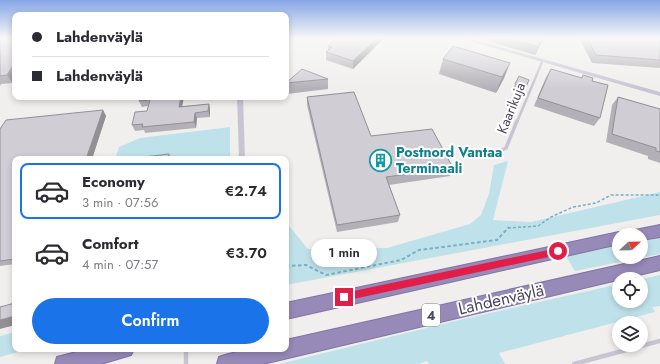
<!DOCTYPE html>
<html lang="en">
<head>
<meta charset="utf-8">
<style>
	:root { --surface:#fff; --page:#f2f2f3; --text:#2b2b33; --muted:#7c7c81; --line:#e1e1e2; --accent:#1a73e8 }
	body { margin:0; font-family:Jost,sans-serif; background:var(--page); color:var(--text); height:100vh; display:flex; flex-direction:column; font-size:15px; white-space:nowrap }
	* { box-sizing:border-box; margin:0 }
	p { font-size:13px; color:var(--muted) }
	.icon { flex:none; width:22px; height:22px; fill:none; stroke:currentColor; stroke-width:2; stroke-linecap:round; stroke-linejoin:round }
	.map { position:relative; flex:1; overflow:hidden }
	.panel { position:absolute; left:12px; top:156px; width:277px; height:196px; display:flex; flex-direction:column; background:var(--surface); border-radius:8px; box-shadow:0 2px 6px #0003 }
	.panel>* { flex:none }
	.banner { position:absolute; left:12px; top:12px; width:277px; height:88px; border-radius:8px; box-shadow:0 2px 6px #0003; display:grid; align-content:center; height:88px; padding:0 20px; background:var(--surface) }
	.needle { width:26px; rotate:68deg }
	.buttons { position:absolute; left:612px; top:228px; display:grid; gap:8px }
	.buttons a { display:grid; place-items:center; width:36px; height:36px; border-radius:50%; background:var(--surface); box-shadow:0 2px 6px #0003; font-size:20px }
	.end { position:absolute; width:18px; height:18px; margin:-9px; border:5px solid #e11d48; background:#fff; box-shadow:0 0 0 2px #fff }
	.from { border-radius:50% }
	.bubble { position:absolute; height:28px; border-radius:14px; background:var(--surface); box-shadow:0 2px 6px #0003; font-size:13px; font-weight:600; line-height:28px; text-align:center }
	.banner b { display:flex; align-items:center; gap:14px; height:38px; font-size:15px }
	.banner b+b { border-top:1px solid var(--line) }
	.banner i { width:10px; height:10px; background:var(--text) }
	ul { padding:7px 0 0; list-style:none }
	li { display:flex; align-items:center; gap:12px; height:56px; margin:0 8px 6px; padding:0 12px; border:2px solid transparent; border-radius:8px }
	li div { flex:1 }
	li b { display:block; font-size:15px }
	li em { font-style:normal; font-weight:600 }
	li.current { border-color:var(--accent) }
	li>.icon { width:36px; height:36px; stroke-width:1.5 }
	.cta { display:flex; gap:8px; margin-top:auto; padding:8px 20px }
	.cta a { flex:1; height:46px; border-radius:24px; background:var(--accent); color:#fff; font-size:16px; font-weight:600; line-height:46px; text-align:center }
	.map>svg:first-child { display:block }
</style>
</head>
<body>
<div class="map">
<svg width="660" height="364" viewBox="0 0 660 364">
	<rect width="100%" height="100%" fill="#f0efed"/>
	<path fill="#bfe2ea" d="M 230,127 L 230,157 L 213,159 L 115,159 L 119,147 L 140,138 Z
		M 508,161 L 493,220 L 531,222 L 660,192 L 660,215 L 286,285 L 286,222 L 308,249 L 387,248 L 470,224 L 481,215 L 489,194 L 494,165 Z
		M 660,236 L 660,254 L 575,271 L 565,255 L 619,244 L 619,257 L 641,257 L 641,240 Z
		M 660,275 L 660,306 L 652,307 L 655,312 L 499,353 L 505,364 L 429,364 L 427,361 L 419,364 L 279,364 L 459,320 L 619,284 L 619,301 L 641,301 L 641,279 Z
		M 15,332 L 15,349 L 29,349 L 0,357 L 0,336 Z"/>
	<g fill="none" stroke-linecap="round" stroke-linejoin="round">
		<defs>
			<path id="highway" d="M 660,225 L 660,237 L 641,240 L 641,235 L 628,235 L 630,231 Z
				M 619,232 L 625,235 L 619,235 L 619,244 L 286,319 L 286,303 Z
				M 660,256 L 660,270 L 263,364 L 217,364 L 219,357 C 241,349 263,349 286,349 L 286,340 Z
				M 88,349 L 134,349 L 131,355 L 101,364 L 55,364 L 57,357 Z"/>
		</defs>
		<use href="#highway" stroke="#8374a4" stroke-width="2"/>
		<path stroke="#7aaec5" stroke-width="1.5" stroke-dasharray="3 2" stroke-linecap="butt" d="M 508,228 L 538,226 L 551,217 L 573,207 L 596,203 L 611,195 L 660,195"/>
		<path stroke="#7aaec5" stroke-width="2" stroke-dasharray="3.5 2.5" stroke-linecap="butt" d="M 286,266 L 306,265 L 326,275 L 401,260 L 419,250 L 497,240 L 509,227"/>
		<path stroke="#c8c5d3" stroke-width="2.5" d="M 517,122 L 542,62"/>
		<path stroke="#c8c5d3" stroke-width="3.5" d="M 492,155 L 506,148 L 517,121"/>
		<path stroke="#c8c5d3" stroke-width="4.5" d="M 186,349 L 186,364
			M 574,364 L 660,341"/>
		<path fill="#c8c5d3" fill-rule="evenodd" d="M 460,38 L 468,38 L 660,92 L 660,96 Z
			M 237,97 L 243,97 L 245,159 L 239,159 Z"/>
		<use href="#highway" fill="#9789b8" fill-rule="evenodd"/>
	</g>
	<path fill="#b4b0b7" d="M 0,38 L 13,83 L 1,84 L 0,86 Z
		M 286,38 L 296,38 L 292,41 L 288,40 Z
		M 384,38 L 353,69 L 326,60 L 326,52 L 328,50 L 328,46 Z
		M 477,38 L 545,38 L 543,43 L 541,43 L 535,55 Z
		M 579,38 L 660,38 L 660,68 L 592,63 Z
		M 443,59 L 510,63 L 504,78 L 496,93 L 439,74 Z
		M 551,69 L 581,78 L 583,75 L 592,81 L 600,118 L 594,126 L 534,106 L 546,77 Z
		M 519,76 L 529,80 L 523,92 L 513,89 Z
		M 328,79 L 328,89 L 287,94 L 286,83 Z
		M 140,97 L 184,97 L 182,106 L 209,104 L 210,109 L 210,117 L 197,118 L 196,128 L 145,133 L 144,130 L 135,131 L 132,125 L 147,111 L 148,106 L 142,107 L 139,101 Z
		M 307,97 L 371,136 L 453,168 L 450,176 L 389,185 L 400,215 L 398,222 L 337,232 L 307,105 Z
		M 618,97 L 660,109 L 660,163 L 648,159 L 648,156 L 606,142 L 612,105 Z
		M 103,110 L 106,116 L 92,159 L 15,159 L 15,264 L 0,266 L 0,129 Z"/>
	<path fill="#929095" d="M 286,38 L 288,38 L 288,40 L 286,42 Z
		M 291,38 L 296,38 L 292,41 Z
		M 377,38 L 384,38 L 353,69 L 353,61 Z
		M 544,38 L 541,43 L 535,55 L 538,47 Z
		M 15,62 L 15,80 L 13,83 L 7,75 Z
		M 510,63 L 504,78 L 496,93 L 502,77 Z
		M 181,97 L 184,97 L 181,112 L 179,107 Z
		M 209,104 L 210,109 L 210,117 L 208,111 Z
		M 103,110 L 106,116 L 92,159 L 86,159 Z
		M 195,113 L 197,118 L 196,128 L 194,122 Z
		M 169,154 L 171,159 L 168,159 Z
		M 15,316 L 15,325 L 0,329 L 0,320 Z"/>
	<path fill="#d1cdd5" stroke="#929095" d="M 0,38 L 15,38 L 15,62 L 7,75 L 0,76 Z
		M 336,38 L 377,38 L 353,61 L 326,52 L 332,47 L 328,46 Z
		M 507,38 L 543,38 L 538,47 Z
		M 587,38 L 660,38 L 660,60 L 596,55 Z
		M 453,46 L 510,63 L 502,77 L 443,59 Z
		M 302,69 L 328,79 L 286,83 Z
		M 551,69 L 582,78 L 583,75 L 593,78 L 592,81 L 608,85 L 600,118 L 538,98 Z
		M 519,76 L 529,80 L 526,87 L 515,84 Z
		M 354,92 L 371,136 L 432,129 L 453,168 L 386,177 L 400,215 L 337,225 L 307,97 Z
		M 140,97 L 181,97 L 179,107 L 209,104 L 208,111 L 195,113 L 194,122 L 142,127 L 143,124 L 132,125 L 135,112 L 147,111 L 150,100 L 139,101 Z
		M 618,97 L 660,109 L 660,152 L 656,151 L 656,148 L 612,134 Z
		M 103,110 L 86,159 L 15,159 L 15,259 L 0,261 L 0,129 L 6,120 Z
		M 169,154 L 168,159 L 127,159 Z
		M 15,303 L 15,316 L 0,320 L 0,307 Z"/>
	<linearGradient id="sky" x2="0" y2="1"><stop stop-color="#85a5e6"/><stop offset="0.43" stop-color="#f8f8f7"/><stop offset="1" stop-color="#f8f8f7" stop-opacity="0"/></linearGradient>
	<rect width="660" height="89" fill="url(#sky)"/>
	<path fill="#e11d48" d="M 558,248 L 562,251 L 558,255 L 344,301 L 340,297 L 344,293 Z"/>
	<defs>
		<symbol id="building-ring" viewBox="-11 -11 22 22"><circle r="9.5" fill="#fff" stroke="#0f9aa8" stroke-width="1.5"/><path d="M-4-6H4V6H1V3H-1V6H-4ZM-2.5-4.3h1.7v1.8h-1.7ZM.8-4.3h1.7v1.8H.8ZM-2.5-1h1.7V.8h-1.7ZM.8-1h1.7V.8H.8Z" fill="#0f9aa8"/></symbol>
	</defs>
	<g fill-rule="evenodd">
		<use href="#building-ring" x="368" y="148" width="25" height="25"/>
	</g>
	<g text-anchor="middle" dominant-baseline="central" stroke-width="4" stroke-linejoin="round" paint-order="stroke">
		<rect fill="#fff" stroke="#827e8b" stroke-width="1" x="422" y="304" width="18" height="22" rx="3"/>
		<g font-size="13" font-weight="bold" fill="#4c4759">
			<text x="431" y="315">4</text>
		</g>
		<g font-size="14" fill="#4c4759" stroke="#fff">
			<text transform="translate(511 108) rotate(-68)">Kaarikuja</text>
		</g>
		<g font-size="14" font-weight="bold" fill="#0d838f" stroke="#fff" text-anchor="start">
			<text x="396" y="152">Postnord Vantaa<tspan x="396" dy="16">Terminaali</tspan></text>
		</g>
		<g font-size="17" fill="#4c4759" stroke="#fff">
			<text transform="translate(501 299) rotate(-13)">Lahdenväylä</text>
		</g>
	</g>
</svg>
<div class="buttons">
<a><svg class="needle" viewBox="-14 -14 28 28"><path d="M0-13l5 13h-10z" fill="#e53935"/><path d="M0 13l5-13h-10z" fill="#7c7c81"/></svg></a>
<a><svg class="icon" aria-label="locate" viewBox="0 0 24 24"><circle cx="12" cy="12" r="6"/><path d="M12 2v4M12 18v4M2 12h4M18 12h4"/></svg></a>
<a><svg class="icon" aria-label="layers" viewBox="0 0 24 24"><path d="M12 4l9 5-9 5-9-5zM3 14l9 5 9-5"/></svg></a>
</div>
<i class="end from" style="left:558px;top:251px"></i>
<i class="end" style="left:344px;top:297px"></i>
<div class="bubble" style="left:311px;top:239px;width:66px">1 min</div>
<div class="banner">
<b><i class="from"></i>Lahdenväylä</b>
<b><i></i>Lahdenväylä</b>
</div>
<section class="panel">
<ul>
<li class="current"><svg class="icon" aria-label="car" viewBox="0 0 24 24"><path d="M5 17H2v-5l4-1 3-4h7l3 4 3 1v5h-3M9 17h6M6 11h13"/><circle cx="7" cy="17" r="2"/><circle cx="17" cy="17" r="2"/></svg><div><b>Economy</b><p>3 min · 07:56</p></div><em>€2.74</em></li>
<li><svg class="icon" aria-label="car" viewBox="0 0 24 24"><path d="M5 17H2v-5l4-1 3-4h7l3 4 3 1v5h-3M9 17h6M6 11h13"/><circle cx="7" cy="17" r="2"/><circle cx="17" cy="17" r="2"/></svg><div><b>Comfort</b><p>4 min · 07:57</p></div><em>€3.70</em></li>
</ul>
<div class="cta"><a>Confirm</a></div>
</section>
</div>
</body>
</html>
